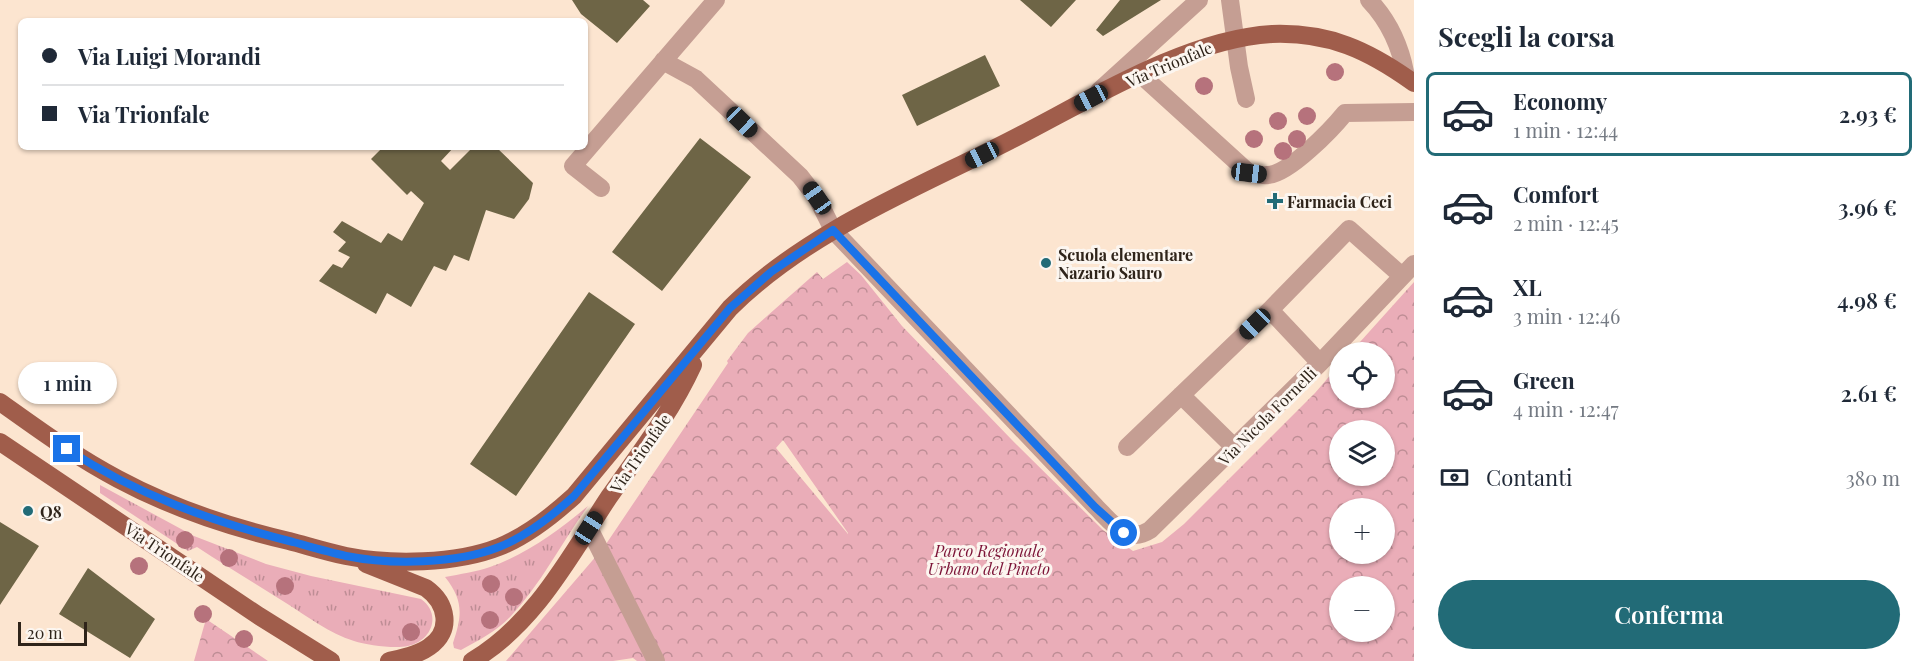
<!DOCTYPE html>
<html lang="it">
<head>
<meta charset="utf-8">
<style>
	:root { --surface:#fff; --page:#f2f2f3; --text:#1f2937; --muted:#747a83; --line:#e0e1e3; --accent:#226b77 }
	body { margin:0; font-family:"Playfair Display",serif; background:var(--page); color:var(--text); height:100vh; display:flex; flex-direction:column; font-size:22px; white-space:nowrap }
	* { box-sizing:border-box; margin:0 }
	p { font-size:20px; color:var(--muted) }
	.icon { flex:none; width:33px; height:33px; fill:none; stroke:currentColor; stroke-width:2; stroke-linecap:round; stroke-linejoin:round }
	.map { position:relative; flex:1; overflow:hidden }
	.sheet { display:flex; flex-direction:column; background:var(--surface); width:510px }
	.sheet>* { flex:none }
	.guide { position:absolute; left:18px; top:18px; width:570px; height:132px; border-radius:9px; box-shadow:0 2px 4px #0004; display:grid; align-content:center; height:132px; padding:0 24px; background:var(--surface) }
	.tools { position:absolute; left:1329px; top:342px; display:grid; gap:12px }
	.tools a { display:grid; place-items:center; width:66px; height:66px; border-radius:50%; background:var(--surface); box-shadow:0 2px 4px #0004; font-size:30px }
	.scale { position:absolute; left:18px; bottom:15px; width:69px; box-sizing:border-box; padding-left:6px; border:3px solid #2f241a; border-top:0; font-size:16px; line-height:21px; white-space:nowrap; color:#2f241a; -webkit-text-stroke:4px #fcf6f0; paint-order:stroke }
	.end { position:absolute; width:27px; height:27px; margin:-14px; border:8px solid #1a73e8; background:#fff; box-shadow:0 0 0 3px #fff }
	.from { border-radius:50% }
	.bubble { position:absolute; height:42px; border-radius:21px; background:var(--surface); box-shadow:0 2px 4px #0004; font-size:20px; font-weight:600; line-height:42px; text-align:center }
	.car { position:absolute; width:18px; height:36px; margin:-18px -9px; border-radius:8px; box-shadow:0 0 4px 2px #0007; background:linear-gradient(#222 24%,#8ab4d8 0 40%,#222 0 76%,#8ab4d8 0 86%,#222 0) }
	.guide b { display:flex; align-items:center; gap:21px; height:57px; font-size:22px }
	.guide b+b { border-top:2px solid var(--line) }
	.guide i { width:15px; height:15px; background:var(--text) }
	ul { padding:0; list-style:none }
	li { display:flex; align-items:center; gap:18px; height:84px; margin:0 12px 9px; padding:0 12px; border:3px solid transparent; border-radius:9px }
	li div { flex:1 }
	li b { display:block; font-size:22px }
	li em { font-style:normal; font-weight:600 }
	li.active { border-color:var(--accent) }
	li>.icon { width:54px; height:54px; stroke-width:1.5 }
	h2 { padding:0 24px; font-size:27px; line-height:72px }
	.pay { display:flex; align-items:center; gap:15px; height:66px; padding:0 24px; font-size:22px }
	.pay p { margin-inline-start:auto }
	.cta { display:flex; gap:12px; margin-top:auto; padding:12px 24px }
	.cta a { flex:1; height:69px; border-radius:36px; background:var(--accent); color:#fff; font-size:24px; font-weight:600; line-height:69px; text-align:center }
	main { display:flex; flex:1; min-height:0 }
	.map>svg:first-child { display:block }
</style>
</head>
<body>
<main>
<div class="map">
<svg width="1414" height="661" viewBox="0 0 1414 661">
	<defs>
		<pattern id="grass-tufts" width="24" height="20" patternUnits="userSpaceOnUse" patternTransform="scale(1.5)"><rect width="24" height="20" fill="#eaadb8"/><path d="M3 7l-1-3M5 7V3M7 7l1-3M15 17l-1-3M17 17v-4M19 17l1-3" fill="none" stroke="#be8d95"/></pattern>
		<pattern id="forest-crowns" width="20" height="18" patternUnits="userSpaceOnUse" patternTransform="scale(1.5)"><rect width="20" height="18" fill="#eaadb8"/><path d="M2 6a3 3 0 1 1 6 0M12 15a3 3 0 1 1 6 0" fill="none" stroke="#be8d95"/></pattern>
	</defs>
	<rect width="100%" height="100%" fill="#fce5d0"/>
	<path fill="url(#grass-tufts)" d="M 100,485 L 194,536 L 266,564 L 311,576 L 421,599 C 442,614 432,641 408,646 C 394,649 367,645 354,641 C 329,633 308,617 286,603 C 256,584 226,566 197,547 L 188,551 L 100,493 Z
		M 588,506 C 562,542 541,584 511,616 C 497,631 478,641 461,650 L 454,648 L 453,643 C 462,616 464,601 445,577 C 460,574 476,572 490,567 C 527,554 559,530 588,506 Z"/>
	<path fill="url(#forest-crowns)" fill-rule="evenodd" d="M 847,262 L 861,275 L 902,326 L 1012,440 L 1103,530 L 1133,551 L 1162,542 L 1184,524 L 1315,393 L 1339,365 L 1340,398 L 1384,398 L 1384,352 L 1351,352 L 1414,282 L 1414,661 L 637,661 L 633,658 L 613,661 L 506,661 L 604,547 L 728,363 L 727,361 L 748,333 L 817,272 L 823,279 ZM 1340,430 L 1384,430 L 1384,476 L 1340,476 ZM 783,440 L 848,533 L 848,534 L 776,448 ZM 1340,508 L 1384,508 L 1384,554 L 1340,554 ZM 1340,586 L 1384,586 L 1384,632 L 1340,632 Z
		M 206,619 L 268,661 L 194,661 Z"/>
	<path fill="#6e6546" d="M 572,0 L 643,0 L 650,6 L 617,43 L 581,14 Z
		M 1020,0 L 1076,0 L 1051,27 Z
		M 1120,0 L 1161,0 L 1103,36 L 1096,30 Z
		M 985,55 L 1000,86 L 917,126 L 902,95 Z
		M 700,138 L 751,177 L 662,291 L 612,252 Z
		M 383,147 L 454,147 L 441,161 L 450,170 L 473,147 L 496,147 L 533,183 L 529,199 L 514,219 L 486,210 L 469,261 L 454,255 L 446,271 L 434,266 L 411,307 L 387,293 L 376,314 L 319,281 L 333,264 L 342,268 L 350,257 L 338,251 L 346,242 L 333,232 L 342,221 L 381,243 L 388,233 L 402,241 L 424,203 L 411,191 L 407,195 L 371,159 Z
		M 589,292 L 635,324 L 516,496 L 470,464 Z
		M 0,522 L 39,546 L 0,605 Z
		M 88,568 L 155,619 L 130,658 L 59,614 Z"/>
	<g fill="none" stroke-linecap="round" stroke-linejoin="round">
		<path stroke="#c59e93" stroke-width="18" d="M 1230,0 L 1239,67 L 1246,99
			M 1369,0 C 1390,22 1401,47 1406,77
			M 663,61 L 696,79 L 800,176 L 817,198 L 833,230 L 1096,507 C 1111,522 1127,545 1150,530 L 1320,363 L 1414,264
			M 1140,74 L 1249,173 C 1255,174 1262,176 1268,175 C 1289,174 1332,129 1345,113 L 1414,112
			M 1099,91 L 1199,0
			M 601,188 L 573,166 L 716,0
			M 1270,310 L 1320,363
			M 1181,395 L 1235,448
			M 1127,447 L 1270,310 L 1349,229 L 1402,276
			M 589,528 L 656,661"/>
		<path stroke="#a05d4b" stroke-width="18" d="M 0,402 C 38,429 76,457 118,479 C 172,508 229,527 289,541 C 308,546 327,552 346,556 C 391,565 456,564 499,547 C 527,536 552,516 574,496 L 730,308 C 808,231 913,190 1009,141 C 1086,102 1185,39 1272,34 C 1329,32 1368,50 1414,83
			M 0,442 L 259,616 L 331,661
			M 366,564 L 426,588 C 447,603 453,631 429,647 C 418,655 402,658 389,661
			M 472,661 C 535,624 570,556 609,497 C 639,454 671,413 693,365"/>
	</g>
	<g fill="#b6727c">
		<circle cx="1335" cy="72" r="9"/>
		<circle cx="1204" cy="86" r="9"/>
		<circle cx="1307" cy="116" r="9"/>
		<circle cx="1278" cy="121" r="9"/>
		<circle cx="1254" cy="139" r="9"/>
		<circle cx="1297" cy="139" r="9"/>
		<circle cx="1283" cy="151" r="9"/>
		<circle cx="185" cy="540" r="9"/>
		<circle cx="229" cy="558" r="9"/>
		<circle cx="139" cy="566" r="9"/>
		<circle cx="491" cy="584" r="9"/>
		<circle cx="285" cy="586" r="9"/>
		<circle cx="514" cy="597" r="9"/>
		<circle cx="203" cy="614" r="9"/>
		<circle cx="490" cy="620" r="9"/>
		<circle cx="411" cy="632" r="9"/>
		<circle cx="244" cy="639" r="9"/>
	</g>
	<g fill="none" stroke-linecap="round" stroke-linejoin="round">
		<path stroke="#1a73e8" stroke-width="8" d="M 67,449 C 137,495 213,522 293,542 C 311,547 328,552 346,556 C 391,565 456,564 499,547 C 527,536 552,516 574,496 L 730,308 L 771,272 L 833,230 L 1095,507 L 1124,533"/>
	</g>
	<g fill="#226b77" stroke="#fcf6f0" stroke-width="2">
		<path d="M1272 192h6v6h6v6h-6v6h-6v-6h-6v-6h6z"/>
		<circle cx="1046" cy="263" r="6"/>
		<circle cx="28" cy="511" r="6"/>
	</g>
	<g text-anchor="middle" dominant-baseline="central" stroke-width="6" stroke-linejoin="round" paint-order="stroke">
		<g font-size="16" fill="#2f241a" stroke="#fcf6f0">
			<text transform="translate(1169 64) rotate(-23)">Via Trionfale</text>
			<text transform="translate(1267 416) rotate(-45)">Via Nicola Fornelli</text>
			<text transform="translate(640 453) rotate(-55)">Via Trionfale</text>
			<text transform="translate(165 552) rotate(34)">Via Trionfale</text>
		</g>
		<g font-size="16" font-weight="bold" fill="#2f241a" stroke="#fcf6f0" text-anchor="start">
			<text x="1287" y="201">Farmacia Ceci</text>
			<text x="1058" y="254">Scuola elementare<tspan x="1058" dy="18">Nazario Sauro</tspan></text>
			<text x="40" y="511">Q8</text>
		</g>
		<g font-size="16" font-style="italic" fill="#7c1337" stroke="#fcf6f0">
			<text x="989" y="550">Parco Regionale<tspan x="989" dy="18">Urbano del Pineto</tspan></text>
		</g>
	</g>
</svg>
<div class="tools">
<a><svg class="icon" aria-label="locate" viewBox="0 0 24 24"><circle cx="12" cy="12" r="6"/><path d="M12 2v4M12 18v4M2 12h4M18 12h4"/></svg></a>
<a><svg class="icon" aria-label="layers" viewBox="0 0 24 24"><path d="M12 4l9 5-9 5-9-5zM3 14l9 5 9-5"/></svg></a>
<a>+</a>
<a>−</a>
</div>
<div class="scale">20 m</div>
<i class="end from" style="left:1124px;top:533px"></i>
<i class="end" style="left:67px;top:449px"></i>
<div class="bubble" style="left:18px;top:362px;width:99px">1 min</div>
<i class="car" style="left:1091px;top:98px;rotate:242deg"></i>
<i class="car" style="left:742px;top:122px;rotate:134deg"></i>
<i class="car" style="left:982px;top:155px;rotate:243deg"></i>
<i class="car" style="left:1249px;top:173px;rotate:97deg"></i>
<i class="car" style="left:817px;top:198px;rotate:325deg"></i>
<i class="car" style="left:1255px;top:324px;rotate:226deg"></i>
<i class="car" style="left:589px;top:528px;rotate:33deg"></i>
<div class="guide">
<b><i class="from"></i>Via Luigi Morandi</b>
<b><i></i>Via Trionfale</b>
</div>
</div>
<section class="sheet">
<h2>Scegli la corsa</h2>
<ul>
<li class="active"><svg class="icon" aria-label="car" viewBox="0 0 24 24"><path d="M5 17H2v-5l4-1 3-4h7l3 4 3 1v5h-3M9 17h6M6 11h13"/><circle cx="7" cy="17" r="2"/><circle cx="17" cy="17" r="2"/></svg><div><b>Economy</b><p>1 min · 12:44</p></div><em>2.93 €</em></li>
<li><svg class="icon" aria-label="car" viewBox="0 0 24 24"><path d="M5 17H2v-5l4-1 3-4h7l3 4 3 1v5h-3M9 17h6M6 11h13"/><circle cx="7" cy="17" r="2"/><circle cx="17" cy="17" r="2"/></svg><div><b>Comfort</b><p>2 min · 12:45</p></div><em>3.96 €</em></li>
<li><svg class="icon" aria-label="car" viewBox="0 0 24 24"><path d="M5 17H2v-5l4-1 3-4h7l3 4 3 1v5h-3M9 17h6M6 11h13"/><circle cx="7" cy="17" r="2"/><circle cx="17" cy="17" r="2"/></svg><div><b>XL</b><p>3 min · 12:46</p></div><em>4.98 €</em></li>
<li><svg class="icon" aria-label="car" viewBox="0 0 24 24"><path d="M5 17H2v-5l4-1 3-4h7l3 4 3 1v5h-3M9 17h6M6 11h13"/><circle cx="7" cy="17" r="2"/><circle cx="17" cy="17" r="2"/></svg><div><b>Green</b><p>4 min · 12:47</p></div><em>2.61 €</em></li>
</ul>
<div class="pay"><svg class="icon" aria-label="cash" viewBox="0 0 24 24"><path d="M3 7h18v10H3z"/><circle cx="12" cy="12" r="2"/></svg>Contanti<p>380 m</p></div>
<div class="cta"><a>Conferma</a></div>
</section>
</main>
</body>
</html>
